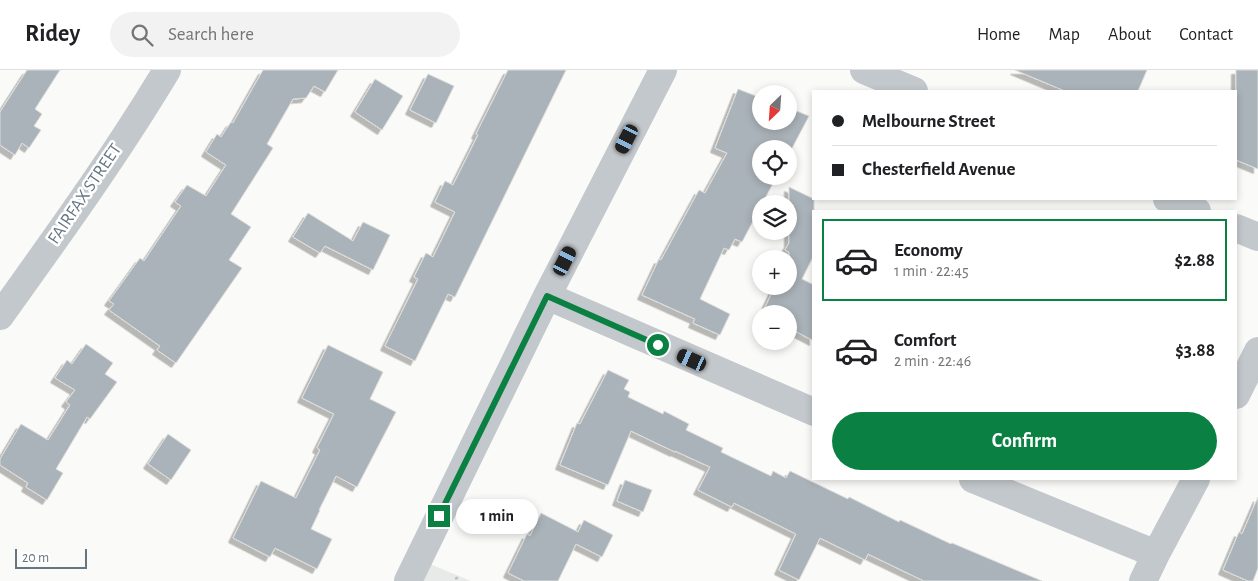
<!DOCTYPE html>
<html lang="en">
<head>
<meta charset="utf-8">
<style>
	:root { --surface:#fff; --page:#f2f2f2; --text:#202124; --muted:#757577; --line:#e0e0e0; --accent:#0b8043 }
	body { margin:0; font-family:"Alegreya Sans",sans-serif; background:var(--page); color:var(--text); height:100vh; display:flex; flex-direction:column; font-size:19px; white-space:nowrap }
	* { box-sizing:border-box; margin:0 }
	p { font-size:16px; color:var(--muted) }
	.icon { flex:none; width:28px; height:28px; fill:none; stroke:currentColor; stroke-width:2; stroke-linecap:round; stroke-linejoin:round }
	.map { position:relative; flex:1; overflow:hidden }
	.panel { position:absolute; left:812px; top:140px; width:425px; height:270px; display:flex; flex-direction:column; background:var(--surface); border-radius:0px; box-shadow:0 2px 8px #0003 }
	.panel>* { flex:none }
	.banner { position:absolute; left:812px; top:20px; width:425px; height:110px; border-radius:0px; box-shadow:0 2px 8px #0003; display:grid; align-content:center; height:110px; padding:0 20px; background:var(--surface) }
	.needle { width:32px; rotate:205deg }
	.buttons { position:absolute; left:752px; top:15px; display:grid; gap:10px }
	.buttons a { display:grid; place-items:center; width:45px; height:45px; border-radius:50%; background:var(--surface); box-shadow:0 2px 8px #0003; font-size:25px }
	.scale { position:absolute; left:15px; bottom:12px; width:72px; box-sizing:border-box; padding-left:5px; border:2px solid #657683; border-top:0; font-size:14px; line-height:18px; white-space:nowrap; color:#657683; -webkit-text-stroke:4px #fff; paint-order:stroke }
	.end { position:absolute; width:22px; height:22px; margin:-11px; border:6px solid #0b8043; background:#fff; box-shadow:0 0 0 2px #fff }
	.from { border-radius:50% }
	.bubble { position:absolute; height:35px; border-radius:18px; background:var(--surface); box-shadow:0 2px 8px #0003; font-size:16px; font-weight:600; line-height:35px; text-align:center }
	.car { position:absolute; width:15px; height:30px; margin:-15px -8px; border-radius:6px; box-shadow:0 0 4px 1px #0007; background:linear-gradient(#222 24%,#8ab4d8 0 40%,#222 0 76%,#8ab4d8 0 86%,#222 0) }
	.banner b { display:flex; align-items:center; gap:18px; height:48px; font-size:19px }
	.banner b+b { border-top:1px solid var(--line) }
	.banner i { width:12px; height:12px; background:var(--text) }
	ul { padding:9px 0 0; list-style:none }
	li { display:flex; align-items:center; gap:15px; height:82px; margin:0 10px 8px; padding:0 10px; border:2px solid transparent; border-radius:0px }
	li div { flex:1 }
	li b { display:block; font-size:19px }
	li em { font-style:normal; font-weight:600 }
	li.selected { border-color:var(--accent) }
	li>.icon { width:45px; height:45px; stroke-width:1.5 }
	.primary-button { display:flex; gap:10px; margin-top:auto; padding:10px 20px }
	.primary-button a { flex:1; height:58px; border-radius:30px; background:var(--accent); color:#fff; font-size:20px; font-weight:600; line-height:58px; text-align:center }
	header { display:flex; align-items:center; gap:30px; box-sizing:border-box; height:70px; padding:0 25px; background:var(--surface); border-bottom:1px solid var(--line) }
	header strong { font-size:24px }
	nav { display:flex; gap:28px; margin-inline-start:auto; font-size:18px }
	.search { width:350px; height:45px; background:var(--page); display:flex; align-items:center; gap:12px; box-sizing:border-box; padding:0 18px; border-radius:28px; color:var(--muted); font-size:19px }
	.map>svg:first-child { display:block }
</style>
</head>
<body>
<header>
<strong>Ridey</strong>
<div class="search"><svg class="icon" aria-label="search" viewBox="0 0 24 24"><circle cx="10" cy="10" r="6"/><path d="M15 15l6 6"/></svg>Search here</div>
<nav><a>Home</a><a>Map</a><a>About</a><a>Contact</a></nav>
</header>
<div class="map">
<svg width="1258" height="511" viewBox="0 0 1258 511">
	<defs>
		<filter id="shadow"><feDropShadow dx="-4.5" dy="4.5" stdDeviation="0" flood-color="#0004"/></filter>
	</defs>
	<rect width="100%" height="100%" fill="#fafaf8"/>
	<path fill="#e8e9e9" d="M 420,490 L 471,511 L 410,511 Z"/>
	<path fill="#aab3b9" stroke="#dcdcda" filter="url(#shadow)" d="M 27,0 L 60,0 L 35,39 L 42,44 L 34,56 L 41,60 L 29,78 L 22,73 L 15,85 L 0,75 L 0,42 Z
		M 263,0 L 338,0 L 325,22 L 314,16 L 306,28 L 293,29 L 267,74 L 273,78 L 231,144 L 251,157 L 229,190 L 242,198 L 176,293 L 157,280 L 160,276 L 109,240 L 114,234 L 109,231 L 140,188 L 144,191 L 181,136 L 175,132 L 187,115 L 206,126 L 226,95 L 206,82 L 217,64 L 221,67 L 231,52 L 233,53 Z
		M 508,0 L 566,0 L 455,227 L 448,224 L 415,291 L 385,276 L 418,209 L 414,207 L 426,183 L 433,187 L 455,142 L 435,132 L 445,111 L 453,115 L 478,65 L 476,64 Z
		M 1015,0 L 1147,0 L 1138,21 L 1065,21 Z
		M 1236,0 L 1258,0 L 1258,99 L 1236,90 Z
		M 428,4 L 454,16 L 436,53 L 410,40 Z
		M 375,9 L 403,26 L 382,60 L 355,42 Z
		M 738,19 L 761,28 L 761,51 L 789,51 L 789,38 L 809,46 L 789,84 L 789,79 L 761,79 L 761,106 L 777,106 L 762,134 L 761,134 L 761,136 L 742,172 L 735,169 L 729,180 L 724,178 L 700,229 L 730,244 L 720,265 L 693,253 L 695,249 L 642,225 L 659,189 L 661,190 L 699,120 L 705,123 L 727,83 L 715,78 Z
		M 789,117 L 814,129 L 814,185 L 802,209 L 814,215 L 814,271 L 789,258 L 789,244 L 762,244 L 775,216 L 789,216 L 789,182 L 785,180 L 789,173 Z
		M 308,143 L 353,171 L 363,152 L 390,165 L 373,200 L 325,176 L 320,183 L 293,167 Z
		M 86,274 L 113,293 L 105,304 L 117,312 L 90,349 L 87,347 L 56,399 L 63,403 L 47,430 L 26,417 L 28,413 L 0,395 L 0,389 L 21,354 L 48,370 L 70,335 L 66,332 L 75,320 L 55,308 L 67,290 L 72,294 Z
		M 328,275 L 383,302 L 370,329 L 396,342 L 357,417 L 336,406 L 319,440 L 320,440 L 311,459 L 332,469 L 317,499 L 275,478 L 270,487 L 233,468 L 261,411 L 296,428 L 320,380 L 317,378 L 334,344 L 302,328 Z
		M 608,300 L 629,310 L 624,319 L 630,322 L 628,327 L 663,344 L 664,341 L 689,354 L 686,360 L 723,378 L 721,382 L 771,406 L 773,401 L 786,408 L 790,401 L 848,429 L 849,427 L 899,452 L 900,450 L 951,474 L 952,473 L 1042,511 L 924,511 L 868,484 L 865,490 L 820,468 L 799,510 L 779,500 L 796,464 L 734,433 L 732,437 L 698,420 L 710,397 L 675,381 L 675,382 L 631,361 L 608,415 L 560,395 L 577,353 L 580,354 Z
		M 168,364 L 191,380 L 171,410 L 148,394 Z
		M 625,410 L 652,420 L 643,442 L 617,431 Z
		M 1258,427 L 1258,498 L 1253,511 L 1248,511 L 1223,500 L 1239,462 L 1242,464 Z
		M 541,443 L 578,462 L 584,450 L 613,465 L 602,487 L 576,474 L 558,511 L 524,511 L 508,503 L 527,464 L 530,466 Z"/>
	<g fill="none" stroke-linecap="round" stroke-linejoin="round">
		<path stroke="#bbbfc2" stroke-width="3" stroke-dasharray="2.5 2.5" stroke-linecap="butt" d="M 456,507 L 458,511"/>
		<path stroke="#c3c8cc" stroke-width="28" d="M 864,0 L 914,21
			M 1167,129 L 1197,141
			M 1236,158 L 1258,167
			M 547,226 L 814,342
			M 0,246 C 58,165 116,85 167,0
			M 1236,325 L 1258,281
			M 973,409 L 1156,484
			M 408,511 L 547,226 L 663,0
			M 1143,511 L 1156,484 L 1196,409"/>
	</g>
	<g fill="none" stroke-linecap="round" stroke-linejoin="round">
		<path stroke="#0b8043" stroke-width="6" d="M 439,446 L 547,226 L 658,275"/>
	</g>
	<g text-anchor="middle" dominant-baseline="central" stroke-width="5" stroke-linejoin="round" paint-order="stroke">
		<g font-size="18" fill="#657683" stroke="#fff">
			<text transform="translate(85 124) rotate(-56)">FAIRFAX STREET</text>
		</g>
	</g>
</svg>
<div class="buttons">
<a><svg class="needle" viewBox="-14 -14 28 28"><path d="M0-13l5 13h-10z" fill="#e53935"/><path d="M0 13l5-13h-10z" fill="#757577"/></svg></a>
<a><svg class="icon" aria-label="locate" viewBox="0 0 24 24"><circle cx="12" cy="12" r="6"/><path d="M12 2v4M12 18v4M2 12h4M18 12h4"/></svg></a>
<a><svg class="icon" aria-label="layers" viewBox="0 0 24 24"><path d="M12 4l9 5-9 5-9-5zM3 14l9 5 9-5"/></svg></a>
<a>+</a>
<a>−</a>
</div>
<div class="scale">20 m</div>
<i class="end from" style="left:658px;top:275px"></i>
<i class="end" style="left:439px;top:446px"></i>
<div class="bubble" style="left:456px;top:429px;width:82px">1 min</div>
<i class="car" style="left:627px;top:69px;rotate:207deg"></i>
<i class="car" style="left:565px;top:191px;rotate:27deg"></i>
<i class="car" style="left:692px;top:290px;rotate:294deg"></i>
<div class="banner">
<b><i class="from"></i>Melbourne Street</b>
<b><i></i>Chesterfield Avenue</b>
</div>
<section class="panel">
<ul>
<li class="selected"><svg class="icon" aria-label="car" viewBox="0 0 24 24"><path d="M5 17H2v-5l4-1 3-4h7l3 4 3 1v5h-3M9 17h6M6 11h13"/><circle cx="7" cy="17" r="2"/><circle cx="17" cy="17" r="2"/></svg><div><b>Economy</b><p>1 min · 22:45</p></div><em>$2.88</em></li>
<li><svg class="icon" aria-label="car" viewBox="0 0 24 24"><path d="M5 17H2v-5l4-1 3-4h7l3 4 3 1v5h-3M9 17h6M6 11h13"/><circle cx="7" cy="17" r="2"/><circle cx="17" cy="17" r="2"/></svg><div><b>Comfort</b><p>2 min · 22:46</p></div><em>$3.88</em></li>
</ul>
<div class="primary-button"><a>Confirm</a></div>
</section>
</div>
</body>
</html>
